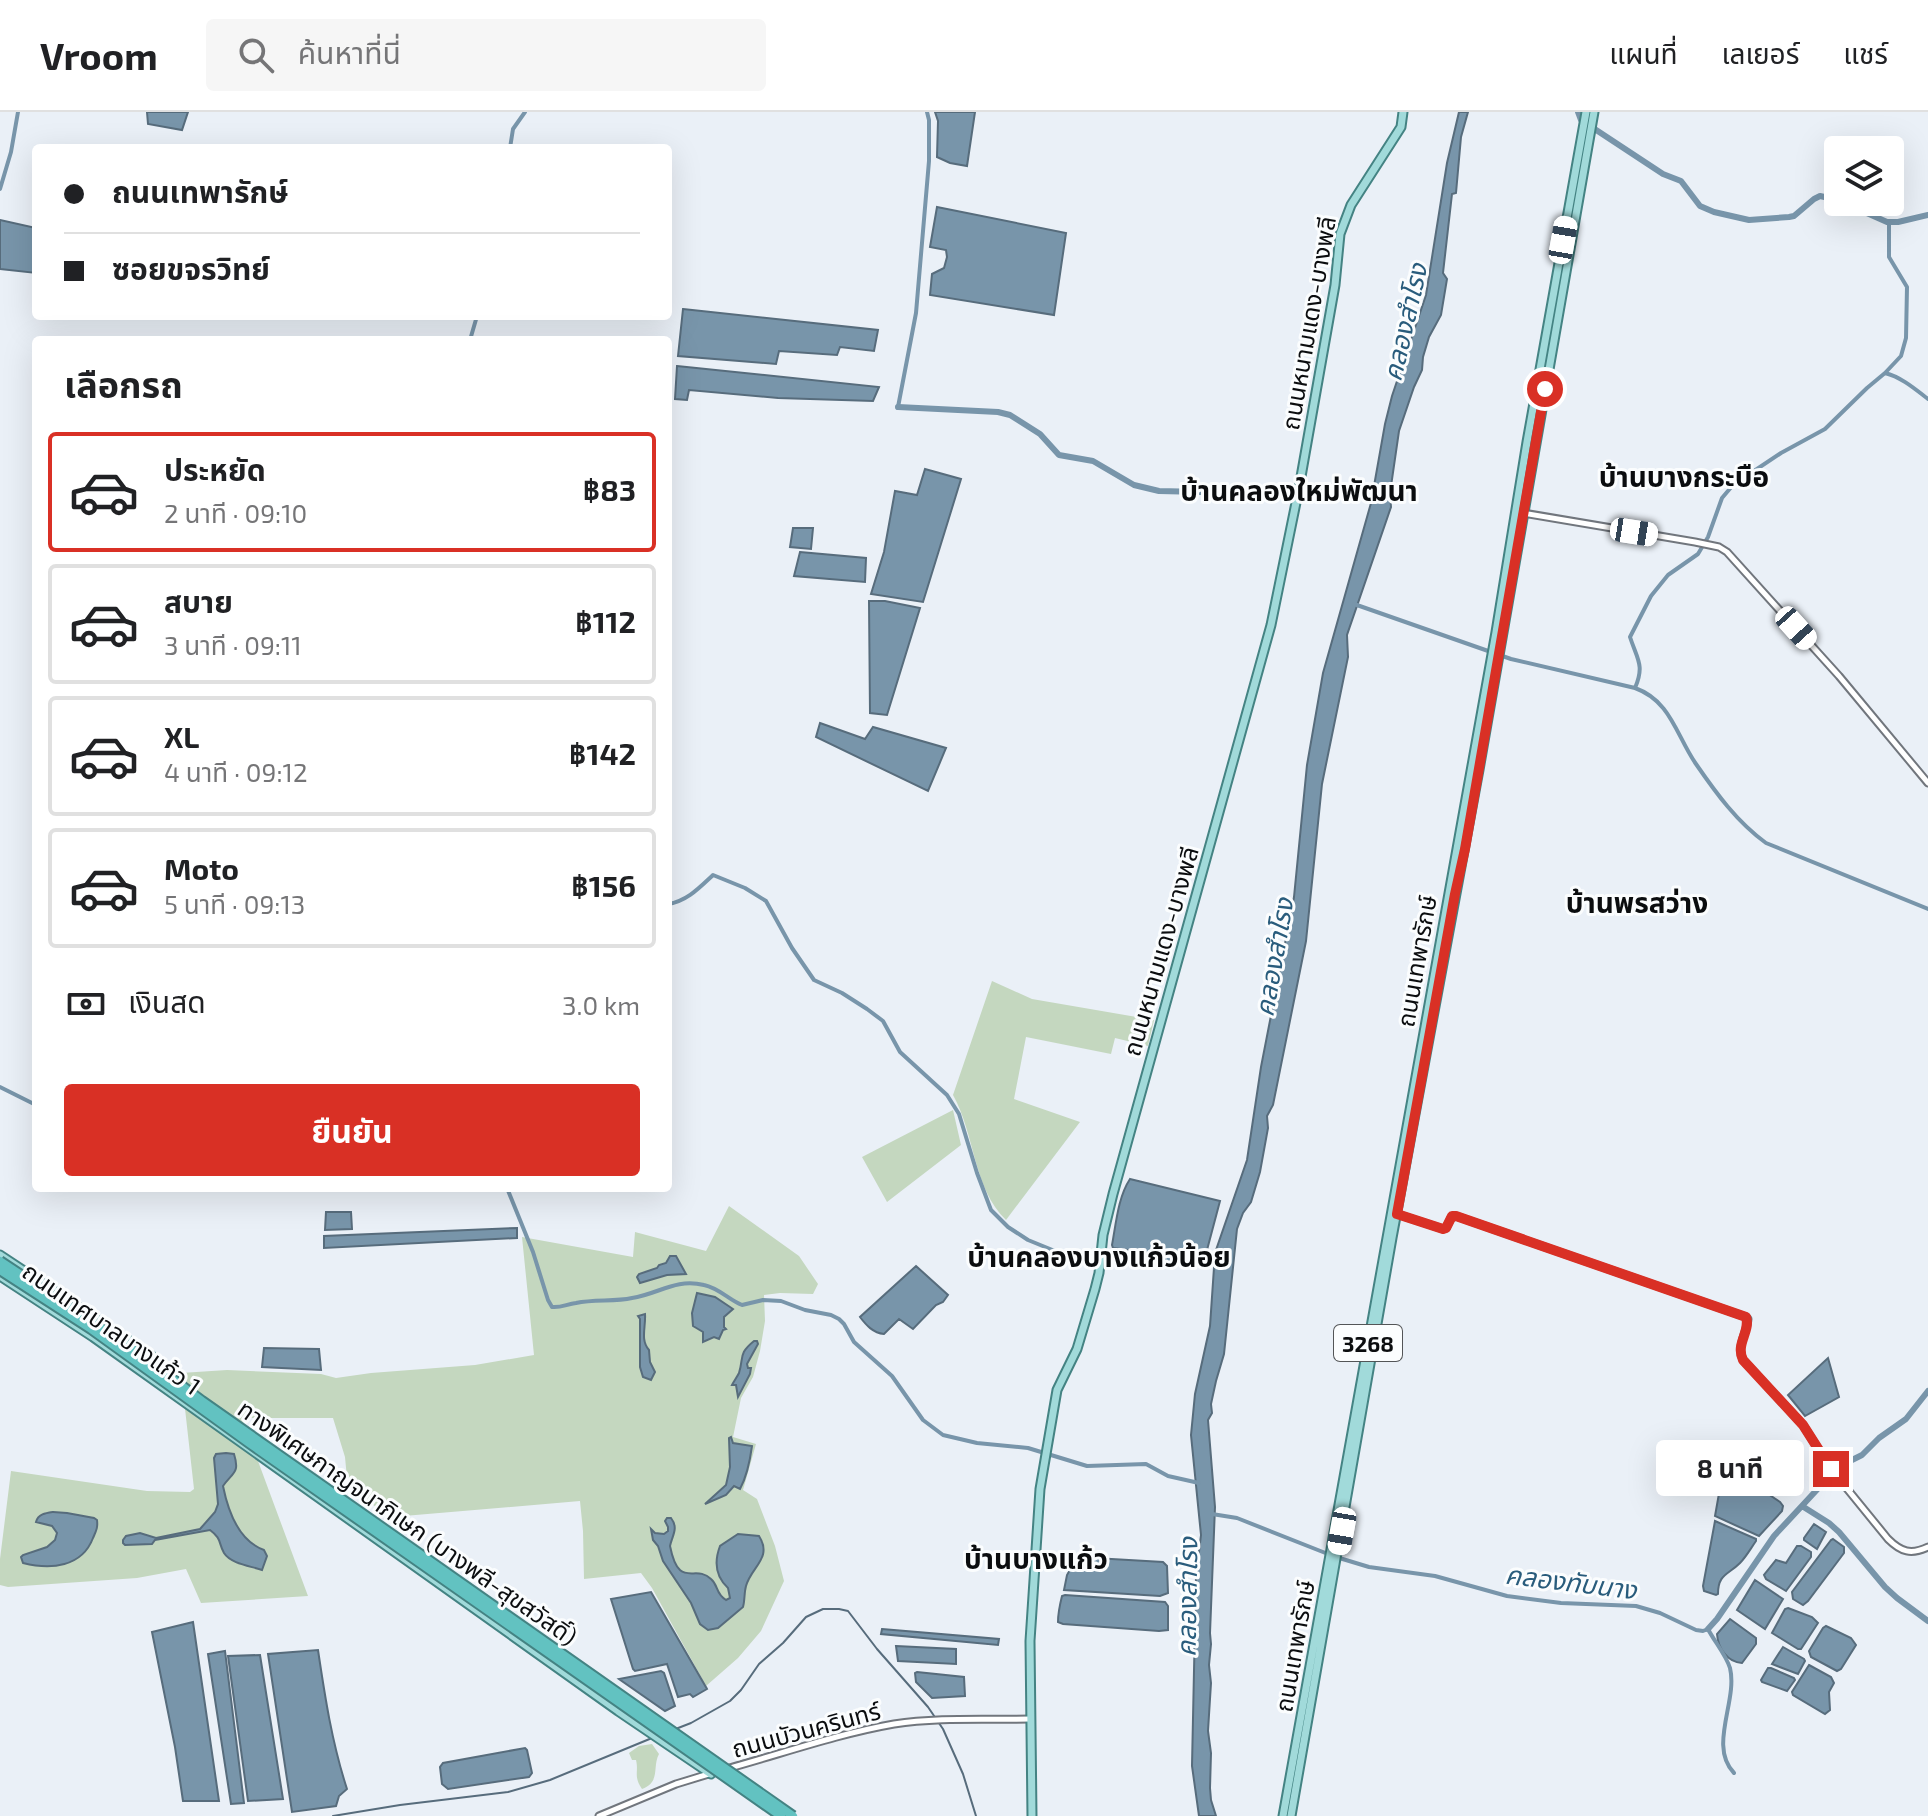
<!DOCTYPE html>
<html lang="th">
<head>
<meta charset="utf-8">
<style>
	:root { --surface:#fff; --page:#f6f6f6; --text:#202124; --muted:#757577; --line:#e0e0e0; --accent:#d93025 }
	body { margin:0; font-family:"Exo 2","Noto Sans Thai",sans-serif; background:var(--page); color:var(--text); height:100vh; display:flex; flex-direction:column; font-size:30px; white-space:nowrap }
	* { box-sizing:border-box; margin:0 }
	p { font-size:26px; color:var(--muted) }
	.icon { flex:none; width:44px; height:44px; fill:none; stroke:currentColor; stroke-width:2; stroke-linecap:round; stroke-linejoin:round }
	.map { position:relative; flex:1; overflow:hidden }
	.panel { position:absolute; left:32px; top:224px; width:640px; height:856px; display:flex; flex-direction:column; background:var(--surface); border-radius:8px; box-shadow:0 8px 32px #0002 }
	.panel>* { flex:none }
	.guide { position:absolute; left:32px; top:32px; width:640px; height:176px; border-radius:8px; box-shadow:0 8px 32px #0002; display:grid; align-content:center; height:176px; padding:0 32px; background:var(--surface) }
	.buttons { position:absolute; left:1824px; top:24px; display:grid; gap:16px }
	.buttons a { display:grid; place-items:center; width:80px; height:80px; border-radius:8px; background:var(--surface); box-shadow:0 8px 32px #0002; font-size:40px }
	.end { position:absolute; width:36px; height:36px; margin:-18px; border:10px solid #d93025; background:#fff; box-shadow:0 0 0 4px #fff }
	.from { border-radius:50% }
	.bubble { position:absolute; height:56px; border-radius:8px; background:var(--surface); box-shadow:0 8px 32px #0002; font-size:26px; font-weight:700; line-height:56px; text-align:center }
	.car { position:absolute; width:24px; height:48px; margin:-24px -12px; border-radius:10px; box-shadow:0 0 6px 2px #0007; background:linear-gradient(#fff 24%,#345 0 40%,#fff 0 76%,#345 0 86%,#fff 0) }
	.guide b { display:flex; align-items:center; gap:28px; height:76px; font-size:30px }
	.guide b+b { border-top:2px solid var(--line) }
	.guide i { width:20px; height:20px; background:var(--text) }
	ul { padding:0; list-style:none }
	li { display:flex; align-items:center; gap:24px; height:120px; margin:0 16px 12px; padding:0 16px; border:4px solid var(--line); border-radius:8px }
	li div { flex:1 }
	li b { display:block; font-size:30px }
	li em { font-style:normal; font-weight:700 }
	li.current { border-color:var(--accent) }
	li>.icon { width:72px; height:72px; stroke-width:1.5 }
	h2 { padding:0 32px; font-size:36px; line-height:96px }
	.pay { display:flex; align-items:center; gap:20px; height:88px; padding:0 32px; font-size:30px }
	.pay p { margin-inline-start:auto }
	.primary-button { display:flex; gap:16px; margin-top:auto; padding:16px 32px }
	.primary-button a { flex:1; height:92px; border-radius:8px; background:var(--accent); color:#fff; font-size:32px; font-weight:700; line-height:92px; text-align:center }
	header { display:flex; align-items:center; gap:48px; box-sizing:border-box; height:112px; padding:0 40px; background:var(--surface); border-bottom:2px solid var(--line) }
	header strong { font-size:38px }
	nav { display:flex; gap:44px; margin-inline-start:auto; font-size:28px }
	.search { width:560px; height:72px; background:var(--page); display:flex; align-items:center; gap:20px; box-sizing:border-box; padding:0 28px; border-radius:8px; color:var(--muted); font-size:30px }
	.map>svg:first-child { display:block }
</style>
</head>
<body>
<header>
<strong>Vroom</strong>
<div class="search"><svg class="icon" aria-label="search" viewBox="0 0 24 24"><circle cx="10" cy="10" r="6"/><path d="M15 15l6 6"/></svg>ค้นหาที่นี่</div>
<nav><a>แผนที่</a><a>เลเยอร์</a><a>แชร์</a></nav>
</header>
<div class="map">
<svg width="1928" height="1704" viewBox="0 0 1928 1704">
	<rect width="100%" height="100%" fill="#eaf0f7"/>
	<path fill="#c4d7bf" d="M 992,869 L 1032,887 L 1154,908 L 1148,934 L 1115,926 L 1111,942 L 1026,925 L 1014,987 L 1080,1010 L 1006,1108 C 973,1076 975,1022 953,983 Z
		M 953,998 L 961,1033 L 887,1090 L 862,1045 Z
		M 729,1094 L 799,1144 L 818,1172 L 813,1182 L 780,1181 L 764,1183 L 765,1209 L 760,1239 L 753,1265 L 741,1286 L 733,1325 L 756,1332 L 743,1378 L 757,1387 L 775,1434 L 784,1469 L 761,1519 L 738,1546 L 706,1574 L 652,1476 L 641,1461 L 584,1467 L 583,1419 L 580,1389 L 392,1405 L 348,1377 L 345,1345 L 333,1306 L 242,1306 L 308,1484 L 201,1491 L 186,1457 L 137,1466 L 8,1475 L 0,1473 L 0,1447 L 11,1359 L 147,1379 L 190,1380 L 194,1377 L 181,1261 L 227,1258 L 321,1262 L 336,1266 L 371,1261 L 475,1253 L 534,1243 L 522,1125 L 633,1145 L 635,1120 L 706,1139 Z
		M 652,1632 L 659,1642 C 652,1655 661,1670 642,1677 C 633,1664 639,1660 636,1648 L 632,1648 L 629,1641 L 639,1634 Z"/>
	<path fill="#7895aa" stroke="#576c7c" stroke-width="2" d="M 147,0 L 188,0 L 182,18 L 148,12 Z
		M 935,0 L 975,0 L 967,54 L 950,51 L 937,45 L 938,9 Z
		M 1459,0 L 1468,0 L 1461,25 L 1456,81 L 1452,82 L 1443,161 L 1447,167 L 1441,203 L 1429,225 L 1423,245 L 1422,258 L 1414,275 L 1399,319 L 1390,381 L 1391,395 L 1347,523 L 1348,545 L 1322,672 L 1306,829 L 1273,993 L 1267,1004 L 1268,1016 L 1260,1060 L 1251,1090 L 1243,1101 L 1237,1117 L 1224,1242 L 1216,1269 L 1211,1292 L 1212,1301 L 1208,1308 L 1215,1395 L 1210,1521 L 1211,1532 L 1209,1553 L 1211,1571 L 1208,1619 L 1211,1641 L 1210,1676 L 1211,1688 L 1216,1704 L 1199,1704 L 1192,1654 L 1196,1464 L 1201,1423 L 1191,1323 L 1195,1282 L 1210,1214 L 1215,1141 L 1247,1048 L 1261,955 L 1294,785 L 1307,653 L 1323,561 L 1371,391 L 1385,312 L 1392,284 L 1426,183 L 1447,51 Z
		M 937,95 L 1066,121 L 1054,203 L 930,183 L 932,162 L 944,156 L 947,145 L 946,138 L 930,135 Z
		M 0,108 L 36,116 L 36,161 L 0,157 Z
		M 683,197 L 878,218 L 874,239 L 840,235 L 837,243 L 779,239 L 776,252 L 678,244 Z
		M 677,254 L 879,275 L 873,289 L 778,286 L 689,278 L 687,288 L 675,287 Z
		M 925,357 L 961,367 L 923,490 L 871,482 L 884,440 L 895,379 L 917,383 Z
		M 793,416 L 813,416 L 811,437 L 790,435 Z
		M 800,440 L 866,446 L 865,470 L 794,464 Z
		M 869,489 L 885,489 L 920,496 L 887,603 L 870,601 Z
		M 820,611 L 865,627 L 873,615 L 946,636 L 928,679 L 816,625 Z
		M 1130,1067 L 1220,1089 L 1207,1138 L 1200,1141 L 1151,1141 L 1113,1136 L 1112,1133 C 1116,1112 1118,1085 1130,1067 Z
		M 326,1100 L 351,1100 L 352,1117 L 325,1118 Z
		M 517,1116 L 517,1126 L 324,1136 L 324,1124 Z
		M 670,1144 L 676,1144 L 686,1162 L 667,1163 L 640,1171 L 637,1165 L 639,1162 L 657,1156 L 659,1153 L 666,1151 Z
		M 916,1154 L 948,1183 L 943,1190 L 936,1193 L 913,1217 L 899,1207 L 884,1222 C 873,1221 866,1213 860,1205 Z
		M 697,1181 L 715,1185 L 733,1197 L 724,1205 L 724,1215 L 726,1217 L 723,1218 L 719,1227 L 714,1225 L 703,1230 L 703,1220 L 693,1214 L 692,1201 Z
		M 645,1202 C 646,1215 640,1228 649,1238 L 650,1250 L 655,1260 L 651,1268 L 643,1265 L 640,1255 L 640,1207 L 638,1204 Z
		M 754,1229 L 757,1229 L 758,1232 L 747,1252 L 748,1256 L 751,1256 L 750,1262 L 738,1285 L 736,1273 L 732,1273 C 734,1269 737,1265 739,1261 C 744,1245 738,1242 754,1229 Z
		M 264,1236 L 319,1237 L 321,1258 L 262,1255 Z
		M 1828,1246 L 1839,1285 L 1805,1304 L 1788,1283 Z
		M 731,1325 L 733,1331 L 752,1334 C 750,1349 747,1364 740,1377 L 734,1374 L 726,1383 L 705,1392 L 726,1373 L 730,1355 L 729,1326 Z
		M 226,1341 L 234,1342 C 240,1361 233,1360 223,1374 C 228,1399 239,1429 264,1438 L 267,1444 L 262,1458 C 251,1454 231,1452 224,1441 C 218,1430 222,1427 210,1418 L 155,1428 L 152,1432 L 125,1433 L 123,1431 L 123,1428 L 126,1424 L 140,1421 L 156,1426 L 200,1417 L 215,1400 L 218,1392 L 214,1346 L 216,1342 Z
		M 1723,1359 L 1734,1359 L 1780,1390 L 1783,1394 L 1782,1399 L 1759,1424 L 1715,1404 Z
		M 53,1400 L 67,1401 L 94,1406 L 97,1408 C 98,1416 96,1419 93,1426 C 82,1455 51,1458 23,1451 L 21,1445 L 23,1443 L 47,1435 L 55,1428 L 57,1421 L 52,1414 L 36,1410 C 38,1402 46,1401 53,1400 Z
		M 667,1406 L 671,1406 C 679,1416 672,1424 670,1434 C 679,1479 695,1451 711,1467 C 719,1474 715,1481 726,1488 L 730,1486 L 728,1476 C 716,1465 714,1450 720,1434 L 738,1422 L 759,1424 C 773,1446 751,1455 746,1474 C 744,1481 745,1488 743,1495 L 718,1516 L 708,1518 L 700,1512 L 691,1491 L 663,1449 L 658,1434 L 653,1428 L 651,1417 L 655,1421 L 664,1422 L 668,1419 L 668,1415 L 665,1409 Z
		M 1715,1409 L 1756,1427 L 1756,1429 C 1751,1436 1746,1445 1740,1451 C 1728,1463 1718,1462 1718,1482 L 1716,1483 L 1704,1479 L 1703,1474 Z
		M 1814,1412 L 1826,1420 L 1817,1437 L 1804,1428 L 1804,1426 Z
		M 1833,1427 L 1844,1435 L 1844,1441 L 1808,1489 L 1803,1493 L 1793,1487 L 1792,1480 L 1831,1428 Z
		M 1797,1434 L 1801,1434 L 1811,1440 L 1811,1445 L 1786,1479 L 1766,1467 L 1764,1463 L 1776,1448 L 1786,1451 Z
		M 1077,1445 L 1163,1450 L 1167,1454 L 1168,1481 L 1160,1484 L 1064,1478 L 1067,1463 Z
		M 1755,1468 L 1783,1487 L 1765,1517 L 1737,1498 Z
		M 651,1480 L 707,1577 L 693,1585 L 690,1582 L 678,1585 L 667,1552 L 635,1559 L 633,1557 L 611,1487 Z
		M 1065,1483 L 1165,1490 L 1168,1494 L 1168,1518 L 1159,1519 L 1063,1512 L 1058,1510 C 1058,1502 1060,1492 1062,1484 Z
		M 1788,1496 L 1812,1505 L 1818,1511 L 1801,1537 L 1798,1537 L 1772,1521 L 1785,1497 Z
		M 1730,1507 L 1756,1526 L 1756,1532 L 1742,1551 C 1727,1550 1718,1536 1717,1522 Z
		M 193,1510 L 219,1689 L 183,1689 L 175,1635 L 152,1520 Z
		M 1826,1514 L 1851,1526 L 1856,1533 L 1841,1557 L 1837,1559 L 1811,1545 L 1809,1539 L 1823,1516 Z
		M 882,1517 L 999,1527 L 998,1533 L 881,1522 Z
		M 896,1534 L 956,1537 L 956,1552 L 898,1549 Z
		M 1783,1535 L 1804,1547 L 1805,1549 L 1798,1562 L 1772,1552 Z
		M 318,1538 C 325,1585 332,1631 347,1677 L 339,1684 L 336,1694 L 292,1700 L 268,1542 Z
		M 225,1539 L 244,1691 L 231,1692 L 208,1542 Z
		M 260,1543 L 283,1687 L 248,1689 L 228,1544 Z
		M 1809,1553 L 1831,1565 L 1834,1571 L 1829,1580 L 1830,1598 L 1825,1602 L 1793,1583 L 1792,1580 Z
		M 1768,1556 L 1771,1556 L 1794,1566 L 1795,1568 L 1787,1579 L 1762,1570 L 1761,1568 Z
		M 661,1559 L 664,1561 L 675,1594 L 665,1599 L 619,1567 Z
		M 917,1560 L 964,1565 L 965,1584 L 932,1586 L 916,1570 L 915,1561 Z
		M 525,1636 L 527,1638 L 532,1661 L 529,1665 L 448,1677 L 442,1672 L 440,1655 L 443,1651 Z"/>
	<g fill="none" stroke-linecap="round" stroke-linejoin="round">
		<path stroke="#576c7c" stroke-width="2" d="M 673,1618 L 691,1611 L 730,1589 L 741,1578 L 759,1552 L 783,1531 L 806,1505 L 823,1497 L 839,1497 L 848,1499 L 877,1537 L 928,1595 L 943,1617 L 963,1662 L 976,1704
			M 333,1704 L 400,1693 L 508,1680 L 550,1668 L 652,1626"/>
		<path stroke="#7895aa" stroke-width="4" d="M 510,36 L 513,17 L 525,0
			M 0,77 L 11,40 L 18,0
			M 470,228 L 477,204
			M 1885,261 L 1901,244 L 1906,226 L 1907,175 L 1889,145 L 1889,110
			M 898,295 L 916,201 L 929,49 L 929,8 L 927,0
			M 1354,492 L 1511,547 L 1635,576 C 1671,589 1676,623 1696,652 C 1716,681 1737,710 1766,731 L 1928,797
			M 1635,576 C 1645,553 1637,547 1630,525 L 1651,484 L 1668,463 L 1698,442 L 1708,425 L 1722,386 L 1733,373 L 1781,341 L 1825,317 L 1867,276 L 1885,261 C 1901,265 1915,277 1928,287
			M 668,792 C 687,789 699,776 713,763 L 745,776 L 766,789 L 792,836 L 814,868 L 842,881 L 867,897 L 883,909 L 900,940 L 947,983 L 959,1002 L 977,1061 L 991,1098 L 1008,1115 L 1028,1128 L 1077,1148 L 1115,1146 L 1219,1150
			M 0,975 L 36,993
			M 507,1076 L 533,1140 L 548,1188 L 552,1195 C 561,1196 567,1192 576,1191 C 595,1187 614,1190 632,1186 C 659,1182 675,1166 704,1173 C 719,1176 729,1188 742,1193 L 763,1188 L 781,1189 L 805,1198 L 831,1203 L 839,1207 L 844,1212 L 854,1230 L 892,1264 L 923,1308 L 943,1323 L 977,1331 L 1028,1336 L 1087,1354 L 1146,1352 L 1168,1364 L 1199,1371
			M 1212,1402 L 1237,1406 L 1328,1442
			M 1336,1445 L 1369,1455 L 1435,1464 L 1507,1484 L 1561,1491 L 1636,1494 L 1660,1501 L 1696,1518 L 1703,1519 L 1708,1517 C 1714,1529 1726,1543 1730,1556 C 1738,1589 1708,1634 1734,1661"/>
		<path stroke="#7895aa" stroke-width="6" d="M 1578,0 L 1581,8 L 1663,62 L 1681,69 L 1700,94 L 1714,100 L 1749,108 L 1789,105 L 1794,104 L 1814,87 L 1820,84 L 1838,88
			M 1842,90 L 1887,110 L 1898,110 L 1928,103
			M 898,295 L 998,300 L 1010,303 L 1040,322 L 1059,343 L 1093,349 L 1134,373 L 1159,379 L 1244,381 L 1335,374 L 1362,377 L 1377,383
			M 1802,1394 L 1829,1411 L 1839,1420 L 1885,1475 L 1897,1486 L 1928,1509
			M 1708,1517 L 1717,1507 L 1774,1424 L 1838,1355 L 1862,1343 L 1879,1326 L 1906,1307 L 1928,1279"/>
		<defs>
			<path id="minor" d="M 1523,401 L 1695,430 L 1719,435 L 1727,440 L 1839,564 L 1928,671
				M 1397,1102 L 1443,1117 L 1446,1116 L 1451,1106 L 1456,1104 L 1746,1205 L 1748,1207 C 1747,1221 1736,1234 1743,1248 L 1803,1313 L 1831,1357 L 1888,1427 C 1901,1440 1911,1443 1928,1435
				M 726,1657 C 781,1642 837,1622 894,1612 C 938,1605 985,1608 1030,1607
				M 599,1704 L 676,1672 L 712,1661"/>
			<path id="major" d="M 0,1143 L 151,1243 L 147,1250
				M 0,1164 L 93,1225 L 618,1599 L 711,1662
				M 1032,1704 L 1030,1529 L 1040,1377 L 1057,1278 L 1077,1237 L 1095,1177 L 1099,1161 L 1103,1123 L 1113,1082 L 1271,513 L 1299,376 L 1335,173 L 1340,122 L 1351,93 L 1401,15 L 1403,0
				M 1283,1704 L 1496,520 L 1527,330 L 1586,0
				M 1291,1704 L 1392,1126 L 1479,658 L 1594,0"/>
		</defs>
		<use href="#minor" stroke="#71767d" stroke-width="9"/>
		<use href="#major" stroke="#448383" stroke-width="11"/>
		<use href="#minor" stroke="#fff" stroke-width="5"/>
		<use href="#major" stroke="#a1dada" stroke-width="7"/>
		<defs>
			<path id="highway-bridge" d="M 0,1149 L 134,1238 L 202,1289 L 793,1704
				M 0,1158 L 91,1217 L 249,1331 L 781,1704"/>
		</defs>
		<use href="#highway-bridge" stroke="#448383" stroke-width="12" stroke-linecap="butt"/>
		<use href="#highway-bridge" stroke="#62c2c1" stroke-width="8"/>
	</g>
	<g fill="none" stroke-linecap="round" stroke-linejoin="round">
		<path stroke="#d93025" stroke-width="10" d="M 1545,277 L 1465,737 L 1455,782 L 1397,1102 L 1443,1117 L 1446,1116 L 1452,1104 L 1456,1104 L 1746,1205 C 1751,1219 1735,1232 1743,1248 L 1803,1313 L 1831,1357"/>
	</g>
	<g text-anchor="middle" dominant-baseline="central" stroke-width="6" stroke-linejoin="round" paint-order="stroke">
		<rect fill="#fbfdfe" stroke="#535557" stroke-width="2" x="1334" y="1213" width="68" height="36" rx="6"/>
		<g font-size="22" font-weight="bold" fill="#0b0d0f">
			<text x="1368" y="1231">3268</text>
		</g>
		<g font-size="24" fill="#0b0d0f" stroke="#fbfdfe">
			<text transform="translate(1308 211) rotate(-80)">ถนนหนามแดง-บางพลี</text>
			<text transform="translate(1160 839) rotate(-74)">ถนนหนามแดง-บางพลี</text>
			<text transform="translate(1416 849) rotate(-80)">ถนนเทพารักษ์</text>
			<text transform="translate(112 1216) rotate(35)">ถนนเทศบาลบางแก้ว 1</text>
			<text transform="translate(408 1410) rotate(35)">ทางพิเศษกาญจนาภิเษก (บางพลี-สุขสวัสดิ์)</text>
			<text transform="translate(1294 1534) rotate(-80)">ถนนเทพารักษ์</text>
			<text transform="translate(806 1617) rotate(-15)">ถนนบัวนครินทร์</text>
		</g>
		<g font-size="26" font-style="italic" fill="#295c7c" stroke="#fbfdfe">
			<text transform="translate(1404 210) rotate(-77)">คลองสำโรง</text>
			<text transform="translate(1273 845) rotate(-80)">คลองสำโรง</text>
			<text transform="translate(1571 1469) rotate(7)">คลองทับนาง</text>
			<text transform="translate(1186 1485) rotate(-89)">คลองสำโรง</text>
		</g>
		<g font-size="28" font-weight="bold" fill="#0b0d0f" stroke="#fbfdfe">
			<text x="1684" y="364">บ้านบางกระบือ</text>
			<text x="1299" y="378">บ้านคลองใหม่พัฒนา</text>
			<text x="1637" y="790">บ้านพรสว่าง</text>
			<text x="1099" y="1144">บ้านคลองบางแก้วน้อย</text>
			<text x="1036" y="1446">บ้านบางแก้ว</text>
		</g>
	</g>
</svg>
<div class="buttons">
<a><svg class="icon" aria-label="layers" viewBox="0 0 24 24"><path d="M12 4l9 5-9 5-9-5zM3 14l9 5 9-5"/></svg></a>
</div>
<i class="end from" style="left:1545px;top:277px"></i>
<i class="end" style="left:1831px;top:1357px"></i>
<div class="bubble" style="left:1656px;top:1328px;width:148px">8 นาที</div>
<i class="car" style="left:1563px;top:128px;rotate:10deg"></i>
<i class="car" style="left:1634px;top:420px;rotate:99deg"></i>
<i class="car" style="left:1796px;top:516px;rotate:138deg"></i>
<i class="car" style="left:1342px;top:1419px;rotate:190deg"></i>
<div class="guide">
<b><i class="from"></i>ถนนเทพารักษ์</b>
<b><i></i>ซอยขจรวิทย์</b>
</div>
<section class="panel">
<h2>เลือกรถ</h2>
<ul>
<li class="current"><svg class="icon" aria-label="car" viewBox="0 0 24 24"><path d="M5 17H2v-5l4-1 3-4h7l3 4 3 1v5h-3M9 17h6M6 11h13"/><circle cx="7" cy="17" r="2"/><circle cx="17" cy="17" r="2"/></svg><div><b>ประหยัด</b><p>2 นาที · 09:10</p></div><em>฿83</em></li>
<li><svg class="icon" aria-label="car" viewBox="0 0 24 24"><path d="M5 17H2v-5l4-1 3-4h7l3 4 3 1v5h-3M9 17h6M6 11h13"/><circle cx="7" cy="17" r="2"/><circle cx="17" cy="17" r="2"/></svg><div><b>สบาย</b><p>3 นาที · 09:11</p></div><em>฿112</em></li>
<li><svg class="icon" aria-label="car" viewBox="0 0 24 24"><path d="M5 17H2v-5l4-1 3-4h7l3 4 3 1v5h-3M9 17h6M6 11h13"/><circle cx="7" cy="17" r="2"/><circle cx="17" cy="17" r="2"/></svg><div><b>XL</b><p>4 นาที · 09:12</p></div><em>฿142</em></li>
<li><svg class="icon" aria-label="car" viewBox="0 0 24 24"><path d="M5 17H2v-5l4-1 3-4h7l3 4 3 1v5h-3M9 17h6M6 11h13"/><circle cx="7" cy="17" r="2"/><circle cx="17" cy="17" r="2"/></svg><div><b>Moto</b><p>5 นาที · 09:13</p></div><em>฿156</em></li>
</ul>
<div class="pay"><svg class="icon" aria-label="cash" viewBox="0 0 24 24"><path d="M3 7h18v10H3z"/><circle cx="12" cy="12" r="2"/></svg>เงินสด<p>3.0 km</p></div>
<div class="primary-button"><a>ยืนยัน</a></div>
</section>
</div>
</body>
</html>
